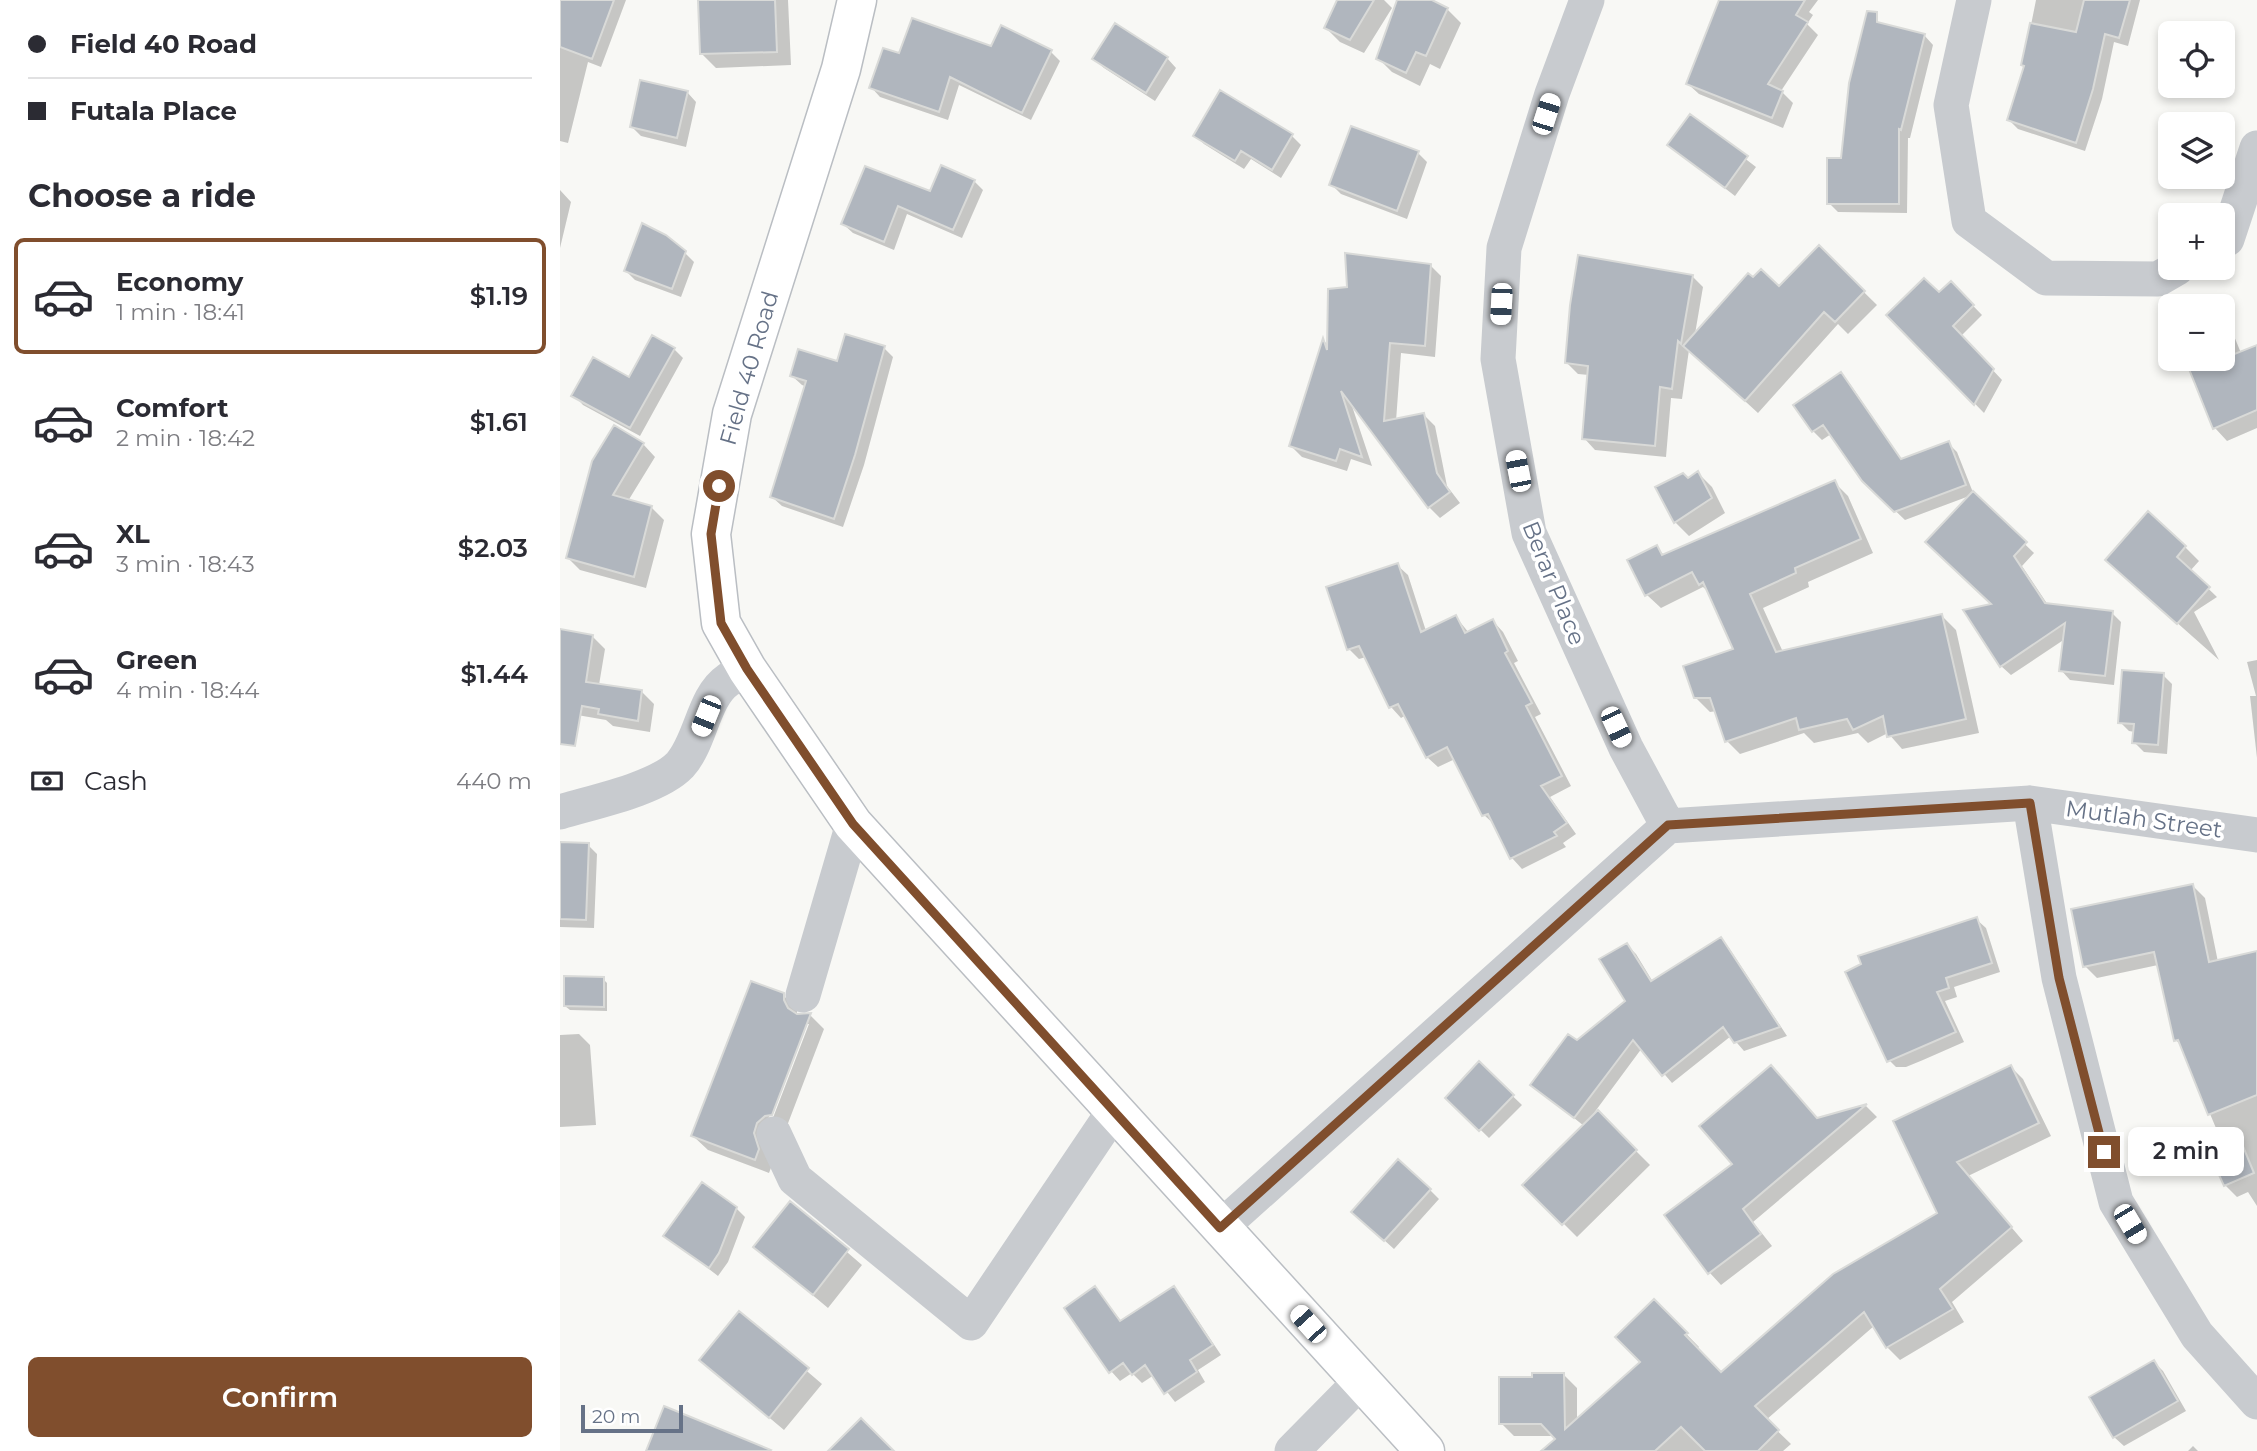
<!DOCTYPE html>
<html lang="en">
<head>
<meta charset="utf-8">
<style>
	:root { --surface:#fff; --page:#f2f2f3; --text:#2b2b33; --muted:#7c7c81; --line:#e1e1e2; --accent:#804e2d }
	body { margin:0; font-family:Montserrat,sans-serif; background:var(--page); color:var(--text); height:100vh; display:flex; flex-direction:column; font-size:26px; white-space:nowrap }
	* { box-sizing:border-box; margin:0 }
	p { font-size:23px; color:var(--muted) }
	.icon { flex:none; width:38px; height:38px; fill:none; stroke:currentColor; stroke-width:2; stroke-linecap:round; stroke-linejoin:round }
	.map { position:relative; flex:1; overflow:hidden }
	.sheet { display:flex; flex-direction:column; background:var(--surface); width:560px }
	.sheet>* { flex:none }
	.top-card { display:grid; align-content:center; height:154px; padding:0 28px; background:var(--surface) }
	.tools { position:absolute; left:1598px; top:21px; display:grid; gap:14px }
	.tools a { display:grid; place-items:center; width:77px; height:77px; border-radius:10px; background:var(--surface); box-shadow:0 4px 10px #0003; font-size:35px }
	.scale { position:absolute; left:21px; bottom:18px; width:102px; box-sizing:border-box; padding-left:7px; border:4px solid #667287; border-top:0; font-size:19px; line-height:24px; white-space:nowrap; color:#667287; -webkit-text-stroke:5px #fff; paint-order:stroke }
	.end { position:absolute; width:32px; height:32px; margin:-16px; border:9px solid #804e2d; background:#fff; box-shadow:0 0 0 4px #fff }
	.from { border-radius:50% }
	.bubble { position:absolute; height:49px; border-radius:10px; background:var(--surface); box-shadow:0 4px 10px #0003; font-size:23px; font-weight:600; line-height:49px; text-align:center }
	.car { position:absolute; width:21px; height:42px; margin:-21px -10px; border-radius:9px; box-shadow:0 0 5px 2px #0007; background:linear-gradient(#fff 24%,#345 0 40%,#fff 0 76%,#345 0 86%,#fff 0) }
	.top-card b { display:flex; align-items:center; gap:24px; height:66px; font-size:26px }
	.top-card b+b { border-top:2px solid var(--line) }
	.top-card i { width:18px; height:18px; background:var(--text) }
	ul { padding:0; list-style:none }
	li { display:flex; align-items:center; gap:21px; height:116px; margin:0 14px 10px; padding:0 14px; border:4px solid transparent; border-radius:10px }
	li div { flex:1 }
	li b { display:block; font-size:26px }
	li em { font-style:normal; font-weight:600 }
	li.on { border-color:var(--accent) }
	li>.icon { width:63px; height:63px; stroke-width:1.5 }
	h2 { padding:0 28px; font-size:32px; line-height:84px }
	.pay { display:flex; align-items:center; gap:18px; height:77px; padding:0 28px; font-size:26px }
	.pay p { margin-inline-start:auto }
	.cta { display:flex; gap:14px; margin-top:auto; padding:14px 28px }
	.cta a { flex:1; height:80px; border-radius:10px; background:var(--accent); color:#fff; font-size:28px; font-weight:600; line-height:80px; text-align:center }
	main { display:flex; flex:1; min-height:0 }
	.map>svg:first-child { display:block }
</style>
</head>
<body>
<main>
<section class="sheet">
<div class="top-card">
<b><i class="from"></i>Field 40 Road</b>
<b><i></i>Futala Place</b>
</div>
<h2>Choose a ride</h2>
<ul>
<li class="on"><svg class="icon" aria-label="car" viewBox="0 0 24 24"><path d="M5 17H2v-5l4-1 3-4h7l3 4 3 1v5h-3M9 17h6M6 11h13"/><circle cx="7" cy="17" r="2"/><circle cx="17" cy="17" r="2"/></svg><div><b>Economy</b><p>1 min · 18:41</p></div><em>$1.19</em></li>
<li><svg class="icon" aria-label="car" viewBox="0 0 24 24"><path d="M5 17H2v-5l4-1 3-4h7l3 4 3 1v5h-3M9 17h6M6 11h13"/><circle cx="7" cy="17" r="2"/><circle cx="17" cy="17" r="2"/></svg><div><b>Comfort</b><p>2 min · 18:42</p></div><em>$1.61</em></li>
<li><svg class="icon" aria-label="car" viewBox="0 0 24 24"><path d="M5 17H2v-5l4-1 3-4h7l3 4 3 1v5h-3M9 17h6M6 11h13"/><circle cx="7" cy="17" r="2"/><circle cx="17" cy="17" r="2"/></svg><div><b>XL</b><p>3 min · 18:43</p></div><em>$2.03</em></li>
<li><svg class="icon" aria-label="car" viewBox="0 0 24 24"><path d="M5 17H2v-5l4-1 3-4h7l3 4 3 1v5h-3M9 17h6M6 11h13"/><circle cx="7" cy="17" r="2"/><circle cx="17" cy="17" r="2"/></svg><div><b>Green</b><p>4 min · 18:44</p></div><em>$1.44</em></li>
</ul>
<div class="pay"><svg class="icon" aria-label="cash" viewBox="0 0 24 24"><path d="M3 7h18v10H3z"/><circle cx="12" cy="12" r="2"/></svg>Cash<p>440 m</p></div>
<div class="cta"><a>Confirm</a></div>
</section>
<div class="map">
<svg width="1697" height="1451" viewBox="0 0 1697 1451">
	<rect width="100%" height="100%" fill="#f8f8f5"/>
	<path fill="#0003" fill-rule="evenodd" d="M 0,0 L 66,0 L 41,67 L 28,62 L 8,143 L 0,141 Z
		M 140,0 L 228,0 L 231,65 L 156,68 L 142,54 Z
		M 779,0 L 824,0 L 832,8 L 804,53 L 780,42 L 766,28 Z
		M 839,0 L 867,0 L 887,9 L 901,23 L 880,69 L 870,64 L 860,86 L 832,72 L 818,58 Z
		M 1161,0 L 1258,0 L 1249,12 L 1253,15 L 1247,24 L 1258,35 L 1221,91 L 1233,103 L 1223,128 L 1139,94 L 1128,84 Z
		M 1476,0 L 1580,0 L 1568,46 L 1554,42 L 1542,99 L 1525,151 L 1458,129 L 1449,120 L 1465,67 L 1463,65 Z
		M 442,28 L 491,52 L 500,61 L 471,120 L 399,85 L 388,120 L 320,97 L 311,87 L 340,56 L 432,48 Z
		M 1364,35 L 1373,45 L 1350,138 L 1348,138 L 1347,213 L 1278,212 L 1269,203 L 1283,160 Z
		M 607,58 L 616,68 L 595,101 L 544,68 L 534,59 Z
		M 127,92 L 136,102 L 126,147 L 81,136 L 72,127 Z
		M 1131,117 L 1196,167 L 1175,196 L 1109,145 Z
		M 635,135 L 732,136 L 741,145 L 721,178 L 691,159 L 684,169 L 644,144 Z
		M 858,153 L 867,162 L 847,219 L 781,194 L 771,184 Z
		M 414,181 L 423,190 L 402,238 L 347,214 L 334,250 L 293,233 L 283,224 Z
		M 0,190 L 11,202 L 0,248 Z
		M 1259,248 L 1317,305 L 1288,334 L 1278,324 L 1198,413 L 1129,350 L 1122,399 L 1111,398 L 1106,457 L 1035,450 L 1024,438 L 1029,375 L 1018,374 L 1006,362 L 1132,276 L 1143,287 L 1135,334 L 1220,288 Z
		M 125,253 L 134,262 L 121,297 L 75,280 L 66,271 Z
		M 870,265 L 881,276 L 875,357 L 841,353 L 836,421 L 864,415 L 875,426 L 887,486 L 900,503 L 880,518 L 869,507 L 791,403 L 812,466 L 791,459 L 787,471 L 742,457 L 731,446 L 764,341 L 769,346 L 789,288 Z
		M 1391,283 L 1422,315 L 1401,336 L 1442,380 L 1424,413 L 1329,315 L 1379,295 Z
		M 1662,324 L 1674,336 L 1681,353 L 1697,346 L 1697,428 L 1667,441 L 1655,428 L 1627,359 L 1662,359 Z
		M 324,348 L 333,357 L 304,465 L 283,527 L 222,506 L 212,497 L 247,387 L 242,385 L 232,376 Z
		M 114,349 L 123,358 L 80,436 L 23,405 L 14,395 L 70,380 Z
		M 1281,374 L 1290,384 L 1342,460 L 1388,443 L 1397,452 L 1414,495 L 1474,553 L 1462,566 L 1488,605 L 1552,613 L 1561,622 L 1554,685 L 1510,680 L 1501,670 L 1505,639 L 1451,675 L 1441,666 L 1434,605 L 1412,495 L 1345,520 L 1303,480 L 1271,434 L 1262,440 L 1253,431 Z
		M 83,444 L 95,457 L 68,501 L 91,507 L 104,520 L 86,588 L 20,570 L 8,558 Z
		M 1138,473 L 1152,487 L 1165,513 L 1129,536 L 1115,522 L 1097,488 L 1128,480 Z
		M 1274,482 L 1288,496 L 1313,553 L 1248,582 L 1249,587 L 1203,608 L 1223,652 L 1382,616 L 1396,630 L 1419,733 L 1342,749 L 1328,733 L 1308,743 L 1298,733 L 1254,743 L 1244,733 L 1180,754 L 1167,741 L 1157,711 L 1150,712 L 1136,698 L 1176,650 L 1151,594 L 1143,587 L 1101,608 L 1087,595 L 1096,547 L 1105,556 Z
		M 1625,547 L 1639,561 L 1630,571 L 1657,597 L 1634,612 L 1659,660 L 1561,573 Z
		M 837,565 L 848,575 L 866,631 L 896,617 L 909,633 L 933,621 L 943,632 L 958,661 L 954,663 L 981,714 L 975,717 L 1011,786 L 990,797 L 1016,834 L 1003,843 L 1006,847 L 962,869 L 952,858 L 935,825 L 924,815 L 895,759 L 878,767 L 867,757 L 846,715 L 841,718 L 831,707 L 806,657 L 799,659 L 789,649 Z
		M 0,631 L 32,636 L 45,649 L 39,685 L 82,692 L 94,704 L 90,732 L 53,726 L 46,720 L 0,712 Z
		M 1697,660 L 1697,758 L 1690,696 L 1696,696 L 1687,662 Z
		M 1603,675 L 1612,684 L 1607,754 L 1584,752 L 1574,742 L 1575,732 L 1569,731 L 1560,722 Z
		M 0,844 L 28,845 L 37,854 L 34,928 L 0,927 Z
		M 1633,886 L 1645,898 L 1658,962 L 1697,954 L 1697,1206 L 1688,1192 L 1677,1197 L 1665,1185 L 1666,1152 L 1622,1047 L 1616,1040 L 1598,965 L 1537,978 L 1525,966 Z
		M 1416,919 L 1426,928 L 1440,972 L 1394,987 L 1397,997 L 1385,1001 L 1404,1042 L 1363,1060 L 1346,1067 L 1336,1067 L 1326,1057 Z
		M 1161,939 L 1169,948 L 1227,1036 L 1184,1051 L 1171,1036 L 1112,1083 L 1082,1048 L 1031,1117 L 1032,1118 L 1038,1113 L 1090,1165 L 1017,1237 L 965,1185 L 1024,1126 L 973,1085 L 1017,1042 L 1068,1002 L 1067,945 L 1076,954 L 1093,982 Z
		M 43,979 L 47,983 L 47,1011 L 10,1010 L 5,1006 Z
		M 223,995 L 237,1009 L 237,1016 L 250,1015 L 264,1029 L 209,1173 L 148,1150 L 133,1136 ZM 245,1024 L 249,1024 L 211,1123 L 207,1122 Z
		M 19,1034 L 30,1045 L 36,1125 L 0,1127 L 0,1035 Z
		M 919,1064 L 962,1105 L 929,1138 L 887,1097 Z
		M 1451,1067 L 1463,1079 L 1491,1136 L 1408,1176 L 1463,1241 L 1392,1302 L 1404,1322 L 1340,1360 L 1327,1347 L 1314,1326 L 1206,1420 L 1231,1444 L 1223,1451 L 1008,1451 L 995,1436 L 954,1436 L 941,1423 L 974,1379 L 1004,1375 L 1017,1388 L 1017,1421 L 1082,1362 L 1094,1301 L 1139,1347 L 1137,1349 L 1161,1374 L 1379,1213 L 1335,1122 Z
		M 1306,1106 L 1317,1117 L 1193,1222 L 1212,1246 L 1161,1285 L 1150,1273 L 1106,1216 L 1257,1119 Z
		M 870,1190 L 879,1199 L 834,1249 L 803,1221 Z
		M 230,1203 L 302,1265 L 268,1308 L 195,1247 Z
		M 176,1208 L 185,1217 L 168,1262 L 158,1276 L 106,1236 Z
		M 535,1288 L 562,1322 L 614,1289 L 623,1298 L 661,1355 L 638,1370 L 645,1382 L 615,1402 L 594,1375 L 582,1383 L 572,1373 L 560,1381 L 551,1371 Z
		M 179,1313 L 262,1384 L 224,1430 L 141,1360 Z
		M 1594,1362 L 1603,1371 L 1626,1411 L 1564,1446 L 1554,1437 Z
		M 1633,1446 L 1638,1451 L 1628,1451 Z"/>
	<path fill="#b0b6be" stroke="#d9dad8" stroke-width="2" d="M 0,0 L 54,0 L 32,59 L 0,47 Z
		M 138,0 L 215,0 L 217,52 L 140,54 Z
		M 777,0 L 814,0 L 790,40 L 764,28 Z
		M 837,0 L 872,0 L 888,8 L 866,56 L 856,52 L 846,73 L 816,59 Z
		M 1159,0 L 1245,0 L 1236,15 L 1248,22 L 1208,84 L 1223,91 L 1212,118 L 1126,84 Z
		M 1524,0 L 1570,0 L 1559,38 L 1545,34 L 1533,89 L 1516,143 L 1447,120 L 1464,66 L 1461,65 L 1470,23 L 1516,32 Z
		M 1307,11 L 1317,12 L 1317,22 L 1365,34 L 1341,130 L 1339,129 L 1339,204 L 1267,204 L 1267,158 L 1281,158 L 1289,83 Z
		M 352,18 L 431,46 L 441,25 L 492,50 L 462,113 L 390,77 L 379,112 L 309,88 L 323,48 L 339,53 Z
		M 555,23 L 608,57 L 586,93 L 532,59 Z
		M 80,80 L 128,91 L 117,138 L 70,127 Z
		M 660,90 L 733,134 L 712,170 L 681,151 L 675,161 L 633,136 Z
		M 1130,114 L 1188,156 L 1165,188 L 1107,145 Z
		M 791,126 L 859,151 L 837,211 L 769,185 Z
		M 381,165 L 415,180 L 393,230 L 338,206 L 324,242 L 281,224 L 305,166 L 370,191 Z
		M 82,223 L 106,235 L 126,251 L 112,289 L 64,271 Z
		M 1259,245 L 1305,291 L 1275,322 L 1264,312 L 1185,401 L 1123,346 L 1188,273 L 1193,277 L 1201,269 L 1219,286 Z
		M 785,253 L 871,264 L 865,346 L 830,343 L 824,421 L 864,413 L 877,473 L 890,492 L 868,508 L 781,391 L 802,457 L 780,449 L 776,461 L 729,446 L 763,338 L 767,350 L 768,289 L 787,287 Z
		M 1018,255 L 1133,275 L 1121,344 L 1118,341 L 1112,389 L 1100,387 L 1095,446 L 1022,439 L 1028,366 L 1005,363 L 1010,305 Z
		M 1364,278 L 1379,292 L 1391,281 L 1414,305 L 1393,326 L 1434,369 L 1414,405 L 1326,315 Z
		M 285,334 L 325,346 L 295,455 L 274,519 L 210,497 L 246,381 L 230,376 L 238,349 L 277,361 Z
		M 92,335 L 115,348 L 70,428 L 11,396 L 33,357 L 69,377 Z
		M 1697,345 L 1697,410 L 1653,429 L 1625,359 L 1662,359 Z
		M 1281,372 L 1341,459 L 1389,441 L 1406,485 L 1334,512 L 1302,481 L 1263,425 L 1252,432 L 1233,405 Z
		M 54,425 L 84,443 L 53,495 L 92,506 L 74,577 L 6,558 L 32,461 Z
		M 1138,471 L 1152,498 L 1114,523 L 1095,487 L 1123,473 L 1128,478 Z
		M 1275,480 L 1301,539 L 1235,568 L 1236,573 L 1190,594 L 1216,652 L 1382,614 L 1406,719 L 1327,737 L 1323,716 L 1293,730 L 1287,719 L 1239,730 L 1236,718 L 1165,742 L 1150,698 L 1134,698 L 1123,666 L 1173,649 L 1143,582 L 1139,585 L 1132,572 L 1085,596 L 1067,560 L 1097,545 L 1102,555 Z
		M 1413,491 L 1467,542 L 1454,556 L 1485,603 L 1553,611 L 1545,676 L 1499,671 L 1505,623 L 1440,667 L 1403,610 L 1431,604 L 1365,542 Z
		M 1588,511 L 1626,546 L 1617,557 L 1650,587 L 1617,624 L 1545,560 Z
		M 838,563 L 861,632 L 896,615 L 905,633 L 933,619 L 948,651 L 945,653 L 972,703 L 966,706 L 1002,776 L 981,786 L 1007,823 L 994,832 L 997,836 L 950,859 L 928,814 L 922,816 L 887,747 L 866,758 L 838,704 L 829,708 L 799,646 L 787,650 L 766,587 Z
		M 0,629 L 33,635 L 26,682 L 82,690 L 78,721 L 38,714 L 39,709 L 22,706 L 15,746 L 0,744 Z
		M 1562,670 L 1604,673 L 1598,745 L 1572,743 L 1574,724 L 1558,723 Z
		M 0,842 L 29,843 L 26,920 L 0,919 Z
		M 1633,884 L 1649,962 L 1697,951 L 1697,1095 L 1648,1115 L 1618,1040 L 1614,1041 L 1594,952 L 1523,967 L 1511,909 Z
		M 1417,917 L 1432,963 L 1386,978 L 1389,988 L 1377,992 L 1396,1032 L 1327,1062 L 1285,972 L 1301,964 L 1298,956 Z
		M 1161,937 L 1220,1027 L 1174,1043 L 1163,1027 L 1102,1076 L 1073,1040 L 1014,1118 L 970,1085 L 1008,1034 L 1017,1040 L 1065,1001 L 1039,959 L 1067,943 L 1091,981 Z
		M 4,976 L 44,977 L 44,1007 L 4,1006 Z
		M 191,981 L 224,993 L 224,1000 L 228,1008 L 237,1014 L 251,1013 L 212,1115 L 205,1116 L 197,1123 L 194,1133 L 199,1149 L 195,1160 L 131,1136 Z
		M 919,1061 L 954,1095 L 919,1131 L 885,1098 Z
		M 1211,1065 L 1257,1118 L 1307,1104 L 1183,1209 L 1201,1234 L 1148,1274 L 1104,1215 L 1172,1164 L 1139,1126 Z
		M 1451,1065 L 1479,1123 L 1397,1162 L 1452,1227 L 1380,1289 L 1393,1309 L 1326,1348 L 1304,1312 L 1195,1406 L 1219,1430 L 1198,1451 L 1145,1451 L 1121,1427 L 1095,1451 L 981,1451 L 995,1439 L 981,1424 L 939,1424 L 939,1377 L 972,1377 L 972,1373 L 1004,1373 L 1005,1429 L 1080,1362 L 1055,1337 L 1094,1299 L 1128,1333 L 1125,1335 L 1161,1372 L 1273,1274 L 1377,1213 L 1333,1121 Z
		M 1038,1110 L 1077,1150 L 1002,1225 L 962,1185 Z
		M 1682,1144 L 1694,1173 L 1664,1186 L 1651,1157 Z
		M 838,1159 L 871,1189 L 824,1241 L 791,1212 Z
		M 142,1182 L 177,1207 L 159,1253 L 149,1268 L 103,1236 Z
		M 230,1201 L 289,1249 L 253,1295 L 193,1247 Z
		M 535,1286 L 560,1321 L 614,1286 L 653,1345 L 630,1360 L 637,1372 L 604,1394 L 585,1365 L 572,1375 L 563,1363 L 549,1373 L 504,1308 Z
		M 179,1311 L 249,1368 L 209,1418 L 139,1360 Z
		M 1594,1360 L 1618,1401 L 1553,1438 L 1529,1397 Z
		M 104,1406 L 211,1450 L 210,1451 L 86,1451 Z
		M 301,1418 L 334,1451 L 268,1451 Z"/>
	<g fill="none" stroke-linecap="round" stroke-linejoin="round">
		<defs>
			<path id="secondary" d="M 297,0 L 281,69 L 172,414 L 151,534 L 161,623 L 187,669 L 293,824 L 865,1451"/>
		</defs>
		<use href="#secondary" stroke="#babec3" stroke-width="41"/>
		<path stroke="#c8cbcf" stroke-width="35" d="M 1027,0 L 992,94 L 944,248 L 938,359 L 969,533 L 1066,748 L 1108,826
			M 1414,0 L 1391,105 L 1409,221 L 1486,278 L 1598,279 L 1617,268
			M 1662,242 L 1667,239 L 1697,148
			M 1470,803 L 1499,978 L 1556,1202 L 1637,1335 L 1697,1402
			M 0,812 C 33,802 97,789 120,765 C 141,742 143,697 168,680 C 173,676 181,673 187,669
			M 243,995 L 293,824
			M 214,1134 L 235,1179 L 411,1323 L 554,1111
			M 660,1228 L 1108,826 L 1470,803 L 1697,835
			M 732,1451 L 800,1382"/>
		<use href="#secondary" stroke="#fff" stroke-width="38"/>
	</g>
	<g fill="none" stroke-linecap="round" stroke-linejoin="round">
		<path stroke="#804e2d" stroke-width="9" d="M 159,486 L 151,534 L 161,623 L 187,669 L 293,824 L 660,1228 L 1108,825 L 1470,803 L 1499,978 L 1544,1152"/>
	</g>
	<g text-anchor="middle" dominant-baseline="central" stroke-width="7" stroke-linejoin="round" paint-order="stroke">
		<g font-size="23" fill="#667287" stroke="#fff">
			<text transform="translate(189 368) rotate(-74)">Field 40 Road</text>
			<text transform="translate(994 583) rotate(68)">Berar Place</text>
			<text transform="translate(1584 819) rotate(8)">Mutlah Street</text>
		</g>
	</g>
</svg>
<div class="tools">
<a><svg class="icon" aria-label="locate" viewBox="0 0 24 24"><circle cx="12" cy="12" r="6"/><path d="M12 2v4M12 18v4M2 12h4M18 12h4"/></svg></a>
<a><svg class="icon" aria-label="layers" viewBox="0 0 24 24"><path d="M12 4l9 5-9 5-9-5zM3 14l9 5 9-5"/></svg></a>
<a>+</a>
<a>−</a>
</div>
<div class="scale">20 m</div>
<i class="end from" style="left:159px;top:486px"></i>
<i class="end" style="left:1544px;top:1152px"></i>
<div class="bubble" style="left:1568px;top:1127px;width:116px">2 min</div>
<i class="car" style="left:986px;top:114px;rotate:18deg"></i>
<i class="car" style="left:941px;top:304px;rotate:183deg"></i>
<i class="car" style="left:958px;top:471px;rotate:349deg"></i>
<i class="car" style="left:146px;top:716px;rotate:202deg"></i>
<i class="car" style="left:1056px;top:727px;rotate:155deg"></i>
<i class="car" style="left:1570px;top:1224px;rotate:149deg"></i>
<i class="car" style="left:748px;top:1324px;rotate:318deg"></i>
</div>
</main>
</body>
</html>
